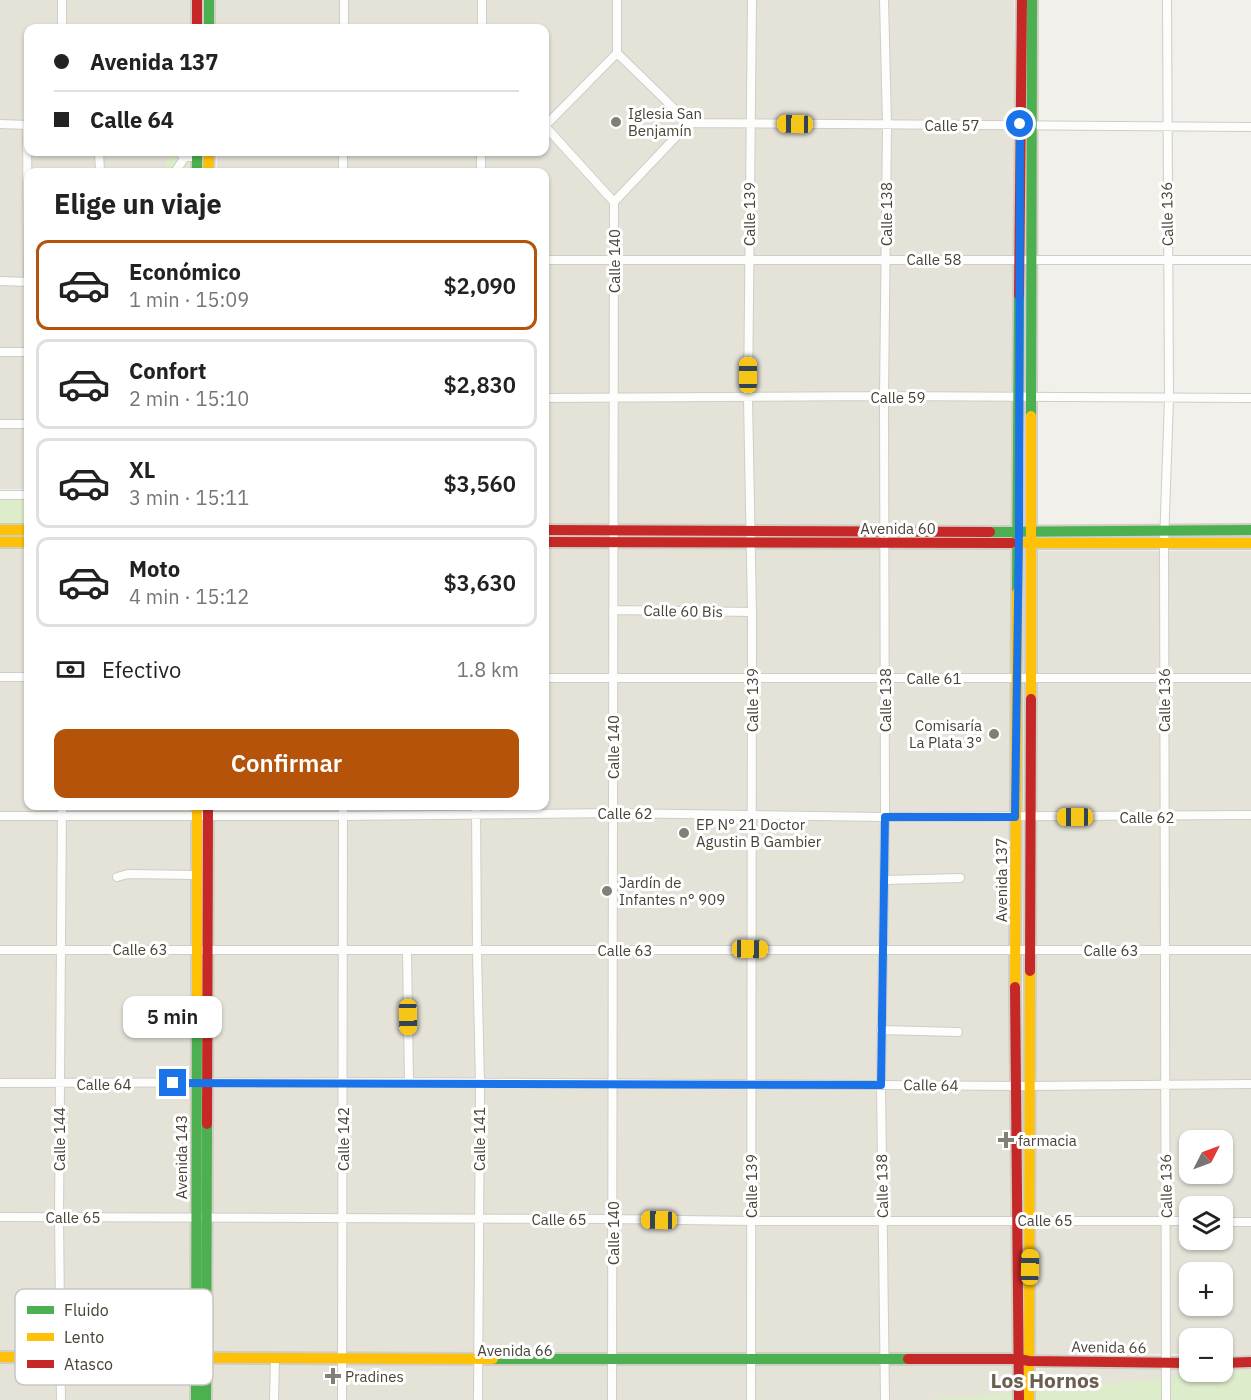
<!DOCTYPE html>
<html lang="es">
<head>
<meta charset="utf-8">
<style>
	:root { --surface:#fff; --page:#f6f6f6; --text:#222; --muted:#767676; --line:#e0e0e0; --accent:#b45309 }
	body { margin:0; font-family:"IBM Plex Sans",sans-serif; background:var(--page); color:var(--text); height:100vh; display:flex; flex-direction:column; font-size:22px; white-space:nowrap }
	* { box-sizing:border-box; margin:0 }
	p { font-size:20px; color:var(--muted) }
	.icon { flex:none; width:33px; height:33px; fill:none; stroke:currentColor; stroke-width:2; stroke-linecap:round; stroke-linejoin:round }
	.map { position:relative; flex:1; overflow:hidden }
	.sheet { position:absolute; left:24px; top:168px; width:525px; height:642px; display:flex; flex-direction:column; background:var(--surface); border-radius:12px; box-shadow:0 2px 4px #0004 }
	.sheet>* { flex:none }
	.guide { position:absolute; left:24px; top:24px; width:525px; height:132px; border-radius:12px; box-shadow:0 2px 4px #0004; display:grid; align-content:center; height:132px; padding:0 30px; background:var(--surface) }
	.needle { width:39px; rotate:48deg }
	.buttons { position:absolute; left:1179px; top:1130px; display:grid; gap:12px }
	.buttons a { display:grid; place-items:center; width:54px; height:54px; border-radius:12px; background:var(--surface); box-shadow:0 2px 4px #0004; font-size:30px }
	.end { position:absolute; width:27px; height:27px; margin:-14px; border:8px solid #1a73e8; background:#fff; box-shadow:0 0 0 3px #fff }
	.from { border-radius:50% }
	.bubble { position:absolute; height:42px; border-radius:12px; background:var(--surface); box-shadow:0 2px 4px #0004; font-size:20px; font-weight:600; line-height:42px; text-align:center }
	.car { position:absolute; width:18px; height:36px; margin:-18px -9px; border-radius:8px; box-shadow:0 0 4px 2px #0007; background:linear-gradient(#f5c518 24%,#345 0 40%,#f5c518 0 76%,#345 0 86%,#f5c518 0) }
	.guide b { display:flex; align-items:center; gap:21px; height:57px; font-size:22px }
	.guide b+b { border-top:2px solid var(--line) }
	.guide i { width:15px; height:15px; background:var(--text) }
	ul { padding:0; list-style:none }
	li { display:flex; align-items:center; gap:18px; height:90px; margin:0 12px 9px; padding:0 18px; border:3px solid var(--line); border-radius:12px }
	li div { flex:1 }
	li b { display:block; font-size:22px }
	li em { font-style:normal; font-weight:600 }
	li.on { border-color:var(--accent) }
	li>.icon { width:54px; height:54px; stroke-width:1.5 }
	h2 { padding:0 30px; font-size:27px; line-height:72px }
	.pay { display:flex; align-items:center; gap:15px; height:66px; padding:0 30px; font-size:22px }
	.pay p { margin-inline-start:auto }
	.primary-button { display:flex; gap:12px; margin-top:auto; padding:12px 30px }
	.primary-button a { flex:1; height:69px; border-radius:12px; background:var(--accent); color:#fff; font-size:24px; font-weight:600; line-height:69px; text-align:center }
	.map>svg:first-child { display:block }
</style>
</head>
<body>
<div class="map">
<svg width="1251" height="1400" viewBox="0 0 1251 1400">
	<rect width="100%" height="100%" fill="#f1f0eb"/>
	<path fill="#e5e2d8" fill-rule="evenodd" d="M 0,0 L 190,0 L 190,28 L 28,28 L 28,152 L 189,152 L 166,153 L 166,172 L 28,172 L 28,489 L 0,489 Z
		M 216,0 L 1014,0 L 1012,1400 L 0,1400 L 0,549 L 28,549 L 28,806 L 544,806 L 544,172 L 217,172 L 217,152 L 544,152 L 544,28 L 216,28 Z
		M 1038,551 L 1251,551 L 1251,1355 L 1223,1355 L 1222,1338 L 1190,1338 L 1189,1354 L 1036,1354 ZM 1190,1140 L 1222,1140 L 1222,1173 L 1190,1173 ZM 1190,1206 L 1222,1206 L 1222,1239 L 1190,1239 ZM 1190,1272 L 1222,1272 L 1222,1305 L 1190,1305 Z
		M 1189,1368 L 1190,1371 L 1222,1371 L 1223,1368 L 1251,1368 L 1251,1400 L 1034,1400 L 1034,1374 L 1040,1369 Z"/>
	<path fill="#ddeccb" d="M 189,152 L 190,172 L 166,172 L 166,153 Z
		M 0,500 L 28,500 L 28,530 L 0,530 Z
		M 1251,1370 L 1251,1400 L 926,1400 Z"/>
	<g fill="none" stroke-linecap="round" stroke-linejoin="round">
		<defs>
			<path id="street" d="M 62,0 L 62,28
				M 482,0 L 482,28
				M 617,0 L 617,53
				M 884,0 L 887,125 L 884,396 L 885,817 L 881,1085 L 885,1400
				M 344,28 L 344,0
				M 617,53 L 689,123
				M 689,123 L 1251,127
				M 0,124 L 28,125
				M 27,125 L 28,282
				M 99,152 L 100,172
				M 178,152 L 185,157 L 197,157
				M 175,172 L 185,157
				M 343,172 L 343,152
				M 481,172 L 481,152
				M 614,202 L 545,126 L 617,53
				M 614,202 L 689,123
				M 544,260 L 1251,260
				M 0,281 L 28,282
				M 0,352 L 28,352
				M 544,398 L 884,396 L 1251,398
				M 0,424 L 28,424
				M 0,495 L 28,495
				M 613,610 L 752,612
				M 0,677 L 28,677
				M 544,678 L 1251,678
				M 476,806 L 477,951 L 480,1083 L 478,1400
				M 0,816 L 343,816 L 613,813 L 885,817 L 1251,815
				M 117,877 L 128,874 L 196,875
				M 885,880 L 960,878
				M 0,950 L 1251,950
				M 407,951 L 409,1082
				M 881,1030 L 958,1032
				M 0,1083 L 409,1082 L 1030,1086 L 1251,1084
				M 0,1217 L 613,1219 L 751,1221 L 1190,1221
				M 1222,1222 L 1251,1222
				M 61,1400 L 59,1217 L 62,806
				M 274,1400 L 275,1359
				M 342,1400 L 343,806
				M 612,1400 L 614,202
				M 751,1400 L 752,612 L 748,398 L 752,0
				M 1166,1400 L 1164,544 L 1169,399 L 1167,0"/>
			<path id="fast" d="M 209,0 L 209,28
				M 197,152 L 197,172
				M 1031,416 L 1032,0
				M 990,532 L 1251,530
				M 1017,593 L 1019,295
				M 493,1359 L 908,1359
				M 196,1400 L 197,994
				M 206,1400 L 207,1124"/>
			<path id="slow" d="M 208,172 L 209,152
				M 0,530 L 28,530
				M 0,542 L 28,542
				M 1012,543 L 1251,543
				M 1031,699 L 1031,416
				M 1015,987 L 1017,593
				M 197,994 L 197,806
				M 0,1357 L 493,1359
				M 1029,1400 L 1030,971"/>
			<path id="jam" d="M 197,0 L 197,28
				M 1019,295 L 1022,0
				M 544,530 L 990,532
				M 544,542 L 1012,543
				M 1030,971 L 1031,699
				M 1015,987 L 1019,1400
				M 207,1124 L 208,806
				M 908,1359 L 1019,1359 L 1029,1361 L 1190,1363
				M 1222,1363 L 1251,1362"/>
		</defs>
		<use href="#street" stroke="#cfcdc8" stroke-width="10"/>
		<use href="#fast" stroke="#d0cdc2" stroke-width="14"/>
		<use href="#slow" stroke="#d0cdc2" stroke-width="14"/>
		<use href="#jam" stroke="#d0cdc2" stroke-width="14"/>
		<use href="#street" stroke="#fdfdfc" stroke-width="8"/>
		<use href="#fast" stroke="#4caf50" stroke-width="10"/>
		<use href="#slow" stroke="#ffc107" stroke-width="10"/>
		<use href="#jam" stroke="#c62828" stroke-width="10"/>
	</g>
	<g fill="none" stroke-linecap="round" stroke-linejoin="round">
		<path stroke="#1a73e8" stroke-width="8" d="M 173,1083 L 881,1085 L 885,817 L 1015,817 L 1019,532 L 1020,124"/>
	</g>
	<g fill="#837f76" stroke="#fff" stroke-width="2">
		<circle cx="616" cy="122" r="6"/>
		<circle cx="994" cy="734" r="6"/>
		<circle cx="684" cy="833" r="6"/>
		<circle cx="607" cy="891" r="6"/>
		<path d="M1003 1131h6v6h6v6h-6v6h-6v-6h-6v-6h6z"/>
		<path d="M330 1367h6v6h6v6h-6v6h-6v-6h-6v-6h6z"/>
	</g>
	<g text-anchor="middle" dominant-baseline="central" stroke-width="6" stroke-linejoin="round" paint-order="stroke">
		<g font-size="15" fill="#484237" stroke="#fff" text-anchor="start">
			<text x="628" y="113">Iglesia San<tspan x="628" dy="17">Benjamín</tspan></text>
			<text x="982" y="725" text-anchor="end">Comisaría<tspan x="982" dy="17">La Plata 3°</tspan></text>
			<text x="696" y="824">EP N° 21 Doctor<tspan x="696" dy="17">Agustin B Gambier</tspan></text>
			<text x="619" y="882">Jardín de<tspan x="619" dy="17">Infantes n° 909</tspan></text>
			<text x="1018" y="1140">farmacia</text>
			<text x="345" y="1376">Pradines</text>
		</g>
		<g font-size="15" fill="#484237" stroke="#fff">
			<text x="952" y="125">Calle 57</text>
			<text transform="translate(749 214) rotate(-90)">Calle 139</text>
			<text transform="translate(886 214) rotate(-90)">Calle 138</text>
			<text transform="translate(1167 214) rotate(-91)">Calle 136</text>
			<text x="934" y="259">Calle 58</text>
			<text transform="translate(614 261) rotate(-90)">Calle 140</text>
			<text x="898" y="397">Calle 59</text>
			<text x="898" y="528">Avenida 60</text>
			<text transform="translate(683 611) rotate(1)">Calle 60 Bis</text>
			<text x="934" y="678">Calle 61</text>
			<text transform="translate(752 700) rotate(-90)">Calle 139</text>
			<text transform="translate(885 700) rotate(-90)">Calle 138</text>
			<text transform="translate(1164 700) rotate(-90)">Calle 136</text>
			<text transform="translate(613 747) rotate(-90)">Calle 140</text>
			<text x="625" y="813">Calle 62</text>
			<text x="1147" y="817">Calle 62</text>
			<text transform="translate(1001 880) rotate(-90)">Avenida 137</text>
			<text x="140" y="949">Calle 63</text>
			<text x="625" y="950">Calle 63</text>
			<text x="1111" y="950">Calle 63</text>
			<text x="104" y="1084">Calle 64</text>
			<text transform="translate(931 1085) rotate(1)">Calle 64</text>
			<text transform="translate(59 1139) rotate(-90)">Calle 144</text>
			<text transform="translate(343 1139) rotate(-90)">Calle 142</text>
			<text transform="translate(479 1139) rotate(-90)">Calle 141</text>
			<text transform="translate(181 1157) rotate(-90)">Avenida 143</text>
			<text transform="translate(751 1186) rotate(-90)">Calle 139</text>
			<text transform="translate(882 1186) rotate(-91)">Calle 138</text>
			<text transform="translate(1166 1186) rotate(-91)">Calle 136</text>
			<text x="73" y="1217">Calle 65</text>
			<text x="559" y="1219">Calle 65</text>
			<text x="1045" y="1220">Calle 65</text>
			<text transform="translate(613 1233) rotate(-90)">Calle 140</text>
			<text transform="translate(1109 1347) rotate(1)">Avenida 66</text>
			<text x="515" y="1350">Avenida 66</text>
		</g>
		<g font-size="21" font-weight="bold" fill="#6a604e" stroke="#fff">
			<text x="1045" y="1380">Los Hornos</text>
		</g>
	</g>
	<rect x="15" y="1289" width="198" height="96" rx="9" fill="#fff" stroke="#c8c6c3" stroke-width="1.5"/>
	<rect x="27" y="1306" width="27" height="8" fill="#4caf50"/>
	<rect x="27" y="1333" width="27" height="8" fill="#ffc107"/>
	<rect x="27" y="1360" width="27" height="8" fill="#c62828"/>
	<g font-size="16" fill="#484237">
		<text x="64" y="1316">Fluido</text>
		<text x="64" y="1343">Lento</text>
		<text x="64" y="1370">Atasco</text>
	</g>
</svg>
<div class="buttons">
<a><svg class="needle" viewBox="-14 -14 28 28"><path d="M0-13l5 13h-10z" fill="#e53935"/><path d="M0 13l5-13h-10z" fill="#767676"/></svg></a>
<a><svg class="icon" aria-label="layers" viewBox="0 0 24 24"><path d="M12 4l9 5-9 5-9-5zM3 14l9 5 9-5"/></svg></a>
<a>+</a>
<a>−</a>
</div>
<i class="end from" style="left:1020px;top:124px"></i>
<i class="end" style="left:173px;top:1083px"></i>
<div class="bubble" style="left:123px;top:996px;width:99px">5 min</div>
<i class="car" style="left:795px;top:124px;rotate:271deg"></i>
<i class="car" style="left:748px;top:375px;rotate:0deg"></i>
<i class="car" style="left:1075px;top:817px;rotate:270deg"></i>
<i class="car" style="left:750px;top:949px;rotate:91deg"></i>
<i class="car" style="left:408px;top:1017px;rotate:179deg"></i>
<i class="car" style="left:659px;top:1220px;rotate:271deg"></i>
<i class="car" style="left:1030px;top:1267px;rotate:1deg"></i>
<div class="guide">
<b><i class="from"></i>Avenida 137</b>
<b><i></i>Calle 64</b>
</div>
<section class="sheet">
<h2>Elige un viaje</h2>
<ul>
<li class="on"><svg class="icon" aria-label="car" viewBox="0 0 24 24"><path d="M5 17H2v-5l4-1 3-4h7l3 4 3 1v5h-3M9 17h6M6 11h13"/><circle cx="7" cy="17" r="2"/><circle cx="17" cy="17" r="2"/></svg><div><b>Económico</b><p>1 min · 15:09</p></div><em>$2,090</em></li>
<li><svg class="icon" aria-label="car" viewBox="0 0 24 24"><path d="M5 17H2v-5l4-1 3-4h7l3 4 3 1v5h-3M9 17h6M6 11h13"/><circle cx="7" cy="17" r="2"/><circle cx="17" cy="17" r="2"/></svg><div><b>Confort</b><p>2 min · 15:10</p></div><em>$2,830</em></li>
<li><svg class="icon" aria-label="car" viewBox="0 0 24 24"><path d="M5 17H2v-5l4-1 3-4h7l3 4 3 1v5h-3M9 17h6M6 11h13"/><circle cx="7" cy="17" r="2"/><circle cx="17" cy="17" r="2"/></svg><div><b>XL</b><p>3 min · 15:11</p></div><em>$3,560</em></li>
<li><svg class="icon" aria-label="car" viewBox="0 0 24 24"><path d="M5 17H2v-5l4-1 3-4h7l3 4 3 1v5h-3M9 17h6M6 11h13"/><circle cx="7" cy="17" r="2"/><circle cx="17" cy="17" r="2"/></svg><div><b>Moto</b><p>4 min · 15:12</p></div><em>$3,630</em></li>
</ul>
<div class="pay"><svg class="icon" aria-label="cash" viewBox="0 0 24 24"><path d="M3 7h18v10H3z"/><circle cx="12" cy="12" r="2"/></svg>Efectivo<p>1.8 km</p></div>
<div class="primary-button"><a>Confirmar</a></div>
</section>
</div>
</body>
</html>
